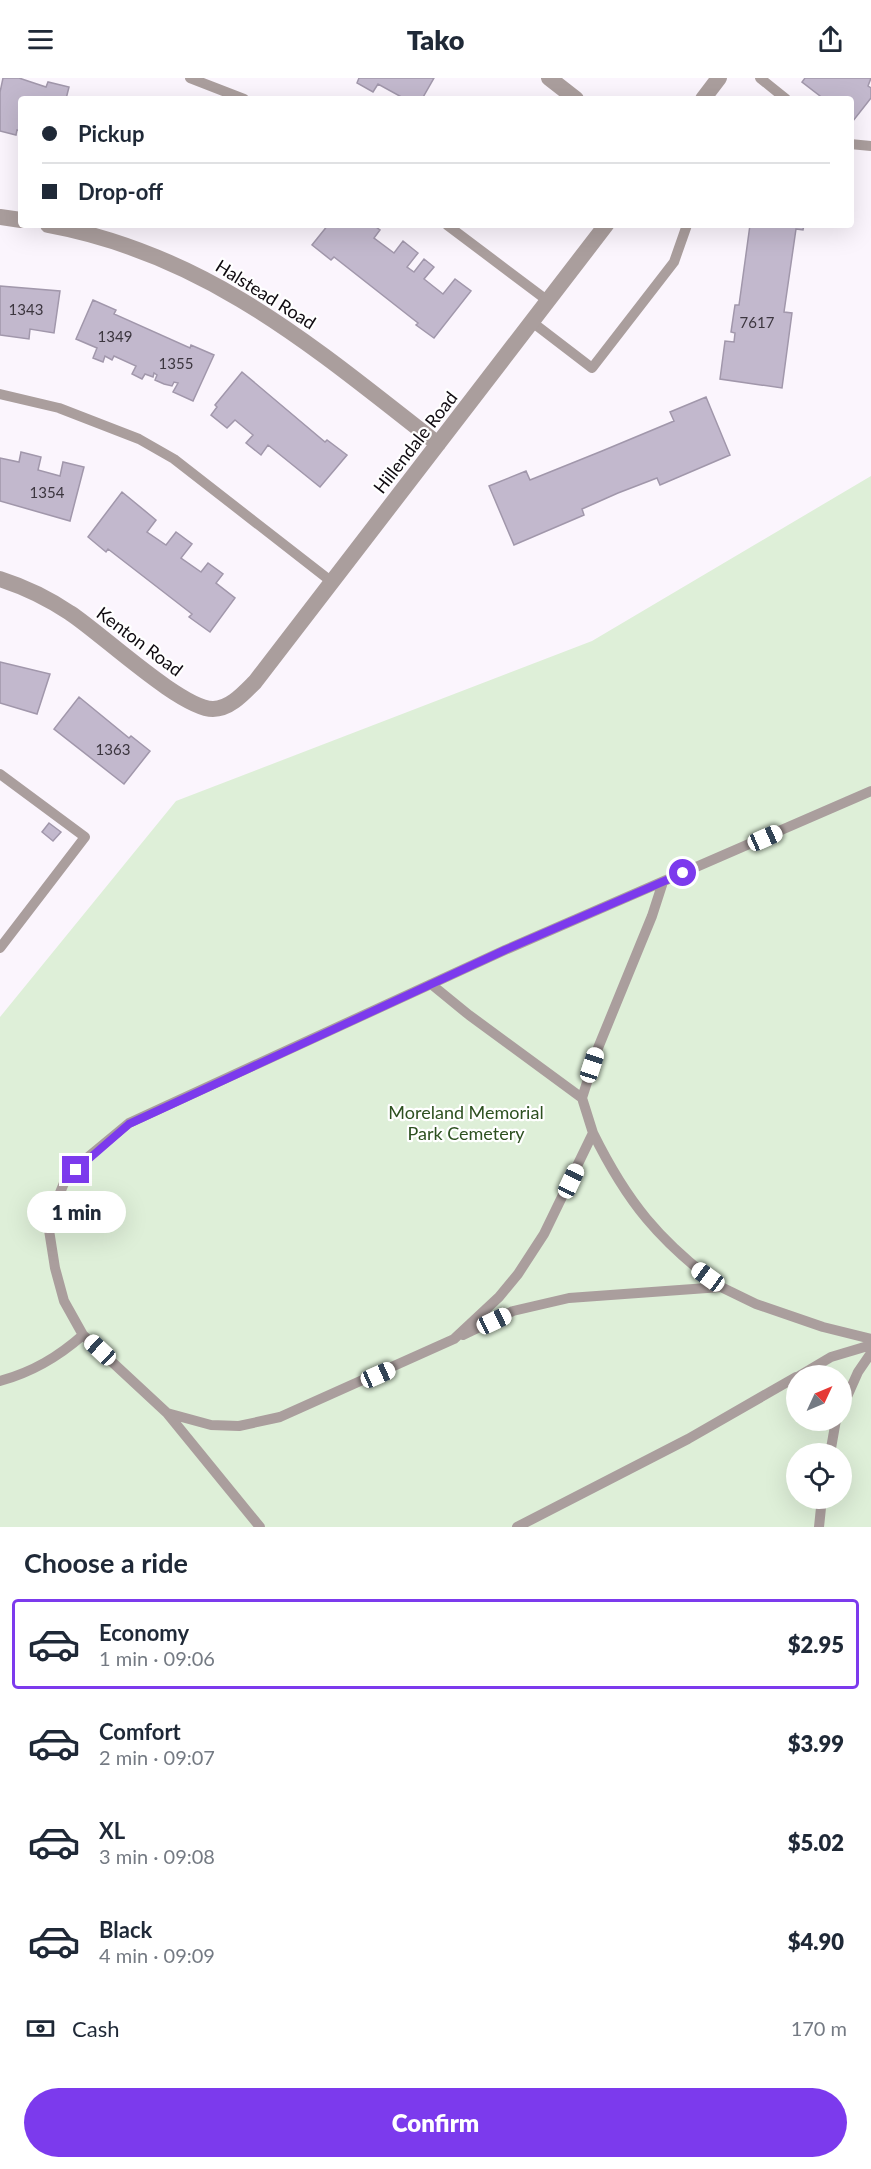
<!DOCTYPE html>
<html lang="en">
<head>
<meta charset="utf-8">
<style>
	:root { --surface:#fff; --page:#f6f6f7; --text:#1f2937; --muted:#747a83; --line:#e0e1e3; --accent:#7c3aed }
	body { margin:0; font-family:Lato,sans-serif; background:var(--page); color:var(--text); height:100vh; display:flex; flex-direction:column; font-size:22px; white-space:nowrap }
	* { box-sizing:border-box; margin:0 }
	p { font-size:20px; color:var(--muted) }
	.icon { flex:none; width:33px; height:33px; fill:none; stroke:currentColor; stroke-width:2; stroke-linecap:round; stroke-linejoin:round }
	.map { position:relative; height:1449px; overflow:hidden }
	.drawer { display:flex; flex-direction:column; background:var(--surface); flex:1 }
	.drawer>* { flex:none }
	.guide { position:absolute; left:18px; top:18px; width:836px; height:132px; border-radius:6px; box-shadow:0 6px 24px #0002; display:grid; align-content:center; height:132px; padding:0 24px; background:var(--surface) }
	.needle { width:39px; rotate:46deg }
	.tools { position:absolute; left:786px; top:1287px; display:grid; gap:12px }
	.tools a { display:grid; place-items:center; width:66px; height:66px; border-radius:50%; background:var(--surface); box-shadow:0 6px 24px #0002; font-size:30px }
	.end { position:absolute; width:27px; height:27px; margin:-14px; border:8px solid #7c3aed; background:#fff; box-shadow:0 0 0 3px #fff }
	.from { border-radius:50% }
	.bubble { position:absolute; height:42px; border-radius:21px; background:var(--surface); box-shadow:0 6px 24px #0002; font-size:20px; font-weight:800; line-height:42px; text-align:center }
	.car { position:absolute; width:18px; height:36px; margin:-18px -9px; border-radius:8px; box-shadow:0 0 4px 2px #0007; background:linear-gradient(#fff 24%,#345 0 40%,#fff 0 76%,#345 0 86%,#fff 0) }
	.guide b { display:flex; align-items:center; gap:21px; height:57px; font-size:22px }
	.guide b+b { border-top:2px solid var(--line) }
	.guide i { width:15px; height:15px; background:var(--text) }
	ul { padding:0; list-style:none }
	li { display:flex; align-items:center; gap:18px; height:90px; margin:0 12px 9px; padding:0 12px; border:3px solid transparent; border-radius:6px }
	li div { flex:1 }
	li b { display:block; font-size:22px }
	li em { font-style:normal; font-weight:800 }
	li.current { border-color:var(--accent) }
	li>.icon { width:54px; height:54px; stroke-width:1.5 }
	h2 { padding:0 24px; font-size:27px; line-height:72px }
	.pay { display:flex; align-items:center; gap:15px; height:66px; padding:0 24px; font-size:22px }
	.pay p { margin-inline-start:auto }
	.primary-button { display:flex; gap:12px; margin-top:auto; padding:12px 24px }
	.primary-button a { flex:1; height:69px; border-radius:36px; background:var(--accent); color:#fff; font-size:24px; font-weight:800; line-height:69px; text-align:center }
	header { display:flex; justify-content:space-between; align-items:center; height:78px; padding:0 24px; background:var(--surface); font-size:27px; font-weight:800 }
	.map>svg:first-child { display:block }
</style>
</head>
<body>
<header><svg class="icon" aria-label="menu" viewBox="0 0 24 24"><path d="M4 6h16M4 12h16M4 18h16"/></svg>Tako<svg class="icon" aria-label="share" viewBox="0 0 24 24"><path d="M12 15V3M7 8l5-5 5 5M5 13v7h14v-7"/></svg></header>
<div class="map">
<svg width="871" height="1449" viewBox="0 0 871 1449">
	<rect width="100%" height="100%" fill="#fbf5fd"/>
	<path fill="#deefd8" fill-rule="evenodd" d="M 871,398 L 871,1449 L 0,1449 L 0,939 L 176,723 L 592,563 ZM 796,1298 L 842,1298 L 842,1342 L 796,1342 ZM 796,1376 L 842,1376 L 842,1420 L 796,1420 Z"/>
	<path fill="#c2b8cd" stroke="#a197ab" stroke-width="1.5" d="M 3,0 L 19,0 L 46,9 L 48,4 L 69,9 L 66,21 L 21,21 L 21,53 L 17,52 L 16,57 L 0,53 L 0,14 Z
		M 359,0 L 434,0 L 422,21 L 405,21 L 378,6 L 373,14 L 357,5 Z
		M 805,0 L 871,0 L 868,8 L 871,10 L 871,20 L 853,43 L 850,21 L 824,21 L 802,4 Z
		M 328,147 L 373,147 L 380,152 L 374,160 L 394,175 L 403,163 L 418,175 L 407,189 L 414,194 L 424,181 L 434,189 L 424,201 L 443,216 L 455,201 L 471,213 L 434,260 L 416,247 L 418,245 L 334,179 L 331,182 L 312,167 Z
		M 750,147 L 804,147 L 803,152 L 796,151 L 784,234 L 792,235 L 782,310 L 720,301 L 725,263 L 734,264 L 735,255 L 731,254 L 735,227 L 739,227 Z
		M 0,208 L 60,213 L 54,255 L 30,251 L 29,261 L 0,257 Z
		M 93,222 L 116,232 L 114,236 L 190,270 L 191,267 L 214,277 L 193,323 L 173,314 L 178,305 L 174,304 L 172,308 L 164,306 L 155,302 L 157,297 L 154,295 L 153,299 L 145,296 L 142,301 L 132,296 L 136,288 L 114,278 L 112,282 L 105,278 L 103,284 L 93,280 L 97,270 L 76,261 Z
		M 242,294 L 325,364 L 327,362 L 347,377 L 320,409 L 268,367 L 261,377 L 246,365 L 253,357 L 235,342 L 227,350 L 211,337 L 217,329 L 215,327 Z
		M 706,319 L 730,377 L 660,407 L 657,400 L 618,415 L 582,431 L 584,437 L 514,467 L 489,408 L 526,393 L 530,402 L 602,373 L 674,343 L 670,334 Z
		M 21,374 L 41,379 L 38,392 L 60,398 L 63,384 L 84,389 L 70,443 L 0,423 L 0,380 L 19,384 Z
		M 122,414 L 156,442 L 147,454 L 166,467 L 176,454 L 192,466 L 181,480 L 201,494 L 208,485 L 223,496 L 216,505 L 235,520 L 210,554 L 189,539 L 192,536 L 108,471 L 106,474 L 88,459 Z
		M 0,584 L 50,596 L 37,636 L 0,625 Z
		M 79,619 L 129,660 L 131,658 L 150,673 L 124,706 L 54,651 Z
		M 49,745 L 61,754 L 53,763 L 42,754 Z"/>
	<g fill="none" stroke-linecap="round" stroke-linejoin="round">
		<path stroke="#aa9e9d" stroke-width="10" d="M 190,0 L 244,21
			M 760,0 L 786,21
			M 850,66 L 871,68
			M 447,147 L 548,223
			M 532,244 L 592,290 L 674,184 L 687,147
			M 0,316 L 59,330 L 139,361 L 174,381 L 332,504
			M 0,696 L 85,759 L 0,870
			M 663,804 L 652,838 L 598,970 L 582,1020 L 593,1055 L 544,1156 L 518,1196 L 499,1219 L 454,1261 L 280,1339 L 239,1348 L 211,1347 L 167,1335 L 83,1257 L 64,1223 L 55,1190 L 49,1152 L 55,1127 L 64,1105 L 88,1079 L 129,1045 L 505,872 L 871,713
			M 431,906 L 469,937 L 582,1020
			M 593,1055 C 627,1124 659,1163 721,1209
			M 463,1257 L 513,1233 L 569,1220 L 721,1209 L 756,1226 L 823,1249 L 871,1261
			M 799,1298 L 831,1279 L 871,1267
			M 0,1303 C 33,1294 58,1279 83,1257
			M 842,1330 L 858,1294 L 871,1275
			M 167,1335 L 260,1449
			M 830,1376 L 836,1342
			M 517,1449 L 688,1361 L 796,1299
			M 819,1449 L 822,1420"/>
		<path stroke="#aa9e9d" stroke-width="16" d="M 549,0 L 576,21
			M 703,21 L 719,0
			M 0,139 L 21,142
			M 48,147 C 207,176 315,270 438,366
			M 0,501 C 25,509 48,520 70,535 C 101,555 181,631 213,631 C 230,631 244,615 255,604 L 606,147"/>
	</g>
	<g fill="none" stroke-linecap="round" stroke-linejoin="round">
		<path stroke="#7c3aed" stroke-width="8" d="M 76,1092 L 129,1046 L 505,872 L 683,795"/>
	</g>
	<g text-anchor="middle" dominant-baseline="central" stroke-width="4.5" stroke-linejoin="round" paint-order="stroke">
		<g font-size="15" fill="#3c363f">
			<text x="26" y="231">1343</text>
			<text x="757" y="244">7617</text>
			<text x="115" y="258">1349</text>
			<text x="176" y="285">1355</text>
			<text x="47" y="414">1354</text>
			<text x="113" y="671">1363</text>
		</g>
		<g font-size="18" fill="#0f0a10" stroke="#fff">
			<text transform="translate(266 216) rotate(32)">Halstead Road</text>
			<text transform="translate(415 364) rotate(-52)">Hillendale Road</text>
			<text transform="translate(140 563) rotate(37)">Kenton Road</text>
		</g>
		<g font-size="18" fill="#2d5020" stroke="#fff">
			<text x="466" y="1034">Moreland Memorial<tspan x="466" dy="21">Park Cemetery</tspan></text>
		</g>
	</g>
</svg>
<div class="tools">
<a><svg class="needle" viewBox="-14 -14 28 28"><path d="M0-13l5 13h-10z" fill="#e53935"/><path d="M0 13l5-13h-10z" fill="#747a83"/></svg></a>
<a><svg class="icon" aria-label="locate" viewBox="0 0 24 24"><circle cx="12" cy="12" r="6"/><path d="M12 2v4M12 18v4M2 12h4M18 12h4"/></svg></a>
</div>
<i class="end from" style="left:683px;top:795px"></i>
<i class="end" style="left:76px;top:1092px"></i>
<div class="bubble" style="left:27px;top:1113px;width:99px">1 min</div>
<i class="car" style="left:765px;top:760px;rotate:66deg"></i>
<i class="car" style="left:592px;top:987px;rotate:18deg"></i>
<i class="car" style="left:571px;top:1103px;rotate:25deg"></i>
<i class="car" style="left:708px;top:1199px;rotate:306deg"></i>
<i class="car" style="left:494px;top:1243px;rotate:65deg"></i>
<i class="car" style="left:100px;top:1272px;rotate:313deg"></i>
<i class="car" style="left:378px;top:1297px;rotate:66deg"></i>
<div class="guide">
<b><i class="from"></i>Pickup</b>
<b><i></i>Drop-off</b>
</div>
</div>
<section class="drawer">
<h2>Choose a ride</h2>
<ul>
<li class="current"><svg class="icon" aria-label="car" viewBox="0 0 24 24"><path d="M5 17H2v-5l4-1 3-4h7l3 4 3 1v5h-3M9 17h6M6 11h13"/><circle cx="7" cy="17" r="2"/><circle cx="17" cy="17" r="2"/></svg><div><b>Economy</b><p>1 min · 09:06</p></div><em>$2.95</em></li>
<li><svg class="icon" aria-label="car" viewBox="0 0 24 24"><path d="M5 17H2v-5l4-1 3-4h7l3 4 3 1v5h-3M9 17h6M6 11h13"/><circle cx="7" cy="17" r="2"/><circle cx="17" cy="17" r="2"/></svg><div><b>Comfort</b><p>2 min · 09:07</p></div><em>$3.99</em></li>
<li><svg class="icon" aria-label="car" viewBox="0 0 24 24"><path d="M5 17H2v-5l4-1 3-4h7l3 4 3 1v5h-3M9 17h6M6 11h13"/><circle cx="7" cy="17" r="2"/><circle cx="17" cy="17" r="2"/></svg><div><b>XL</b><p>3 min · 09:08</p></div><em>$5.02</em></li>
<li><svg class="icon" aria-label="car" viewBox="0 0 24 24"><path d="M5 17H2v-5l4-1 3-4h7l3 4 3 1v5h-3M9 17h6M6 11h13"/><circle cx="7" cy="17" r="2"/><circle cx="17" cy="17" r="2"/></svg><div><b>Black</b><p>4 min · 09:09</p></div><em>$4.90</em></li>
</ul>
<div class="pay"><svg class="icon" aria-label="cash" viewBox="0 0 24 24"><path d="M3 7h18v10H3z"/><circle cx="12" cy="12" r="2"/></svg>Cash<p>170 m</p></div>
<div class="primary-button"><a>Confirm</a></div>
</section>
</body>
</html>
